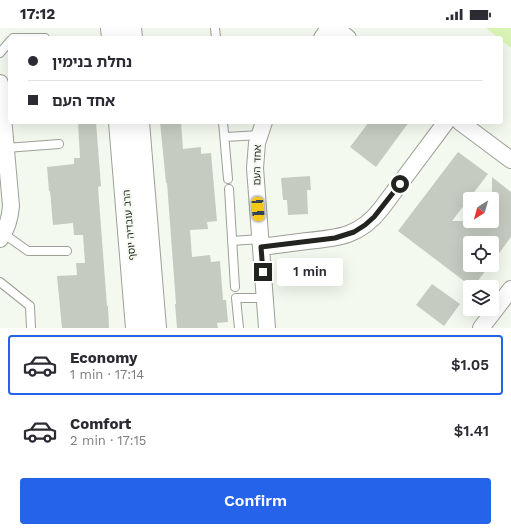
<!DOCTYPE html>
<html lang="en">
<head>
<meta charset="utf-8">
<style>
	:root { --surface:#fff; --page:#f2f2f3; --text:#2b2b33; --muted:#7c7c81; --line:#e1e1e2; --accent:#2563eb }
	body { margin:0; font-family:"Work Sans","Noto Sans Hebrew",sans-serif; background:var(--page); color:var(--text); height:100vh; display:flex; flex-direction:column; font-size:15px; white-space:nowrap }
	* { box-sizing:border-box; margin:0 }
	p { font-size:13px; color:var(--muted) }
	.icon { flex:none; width:22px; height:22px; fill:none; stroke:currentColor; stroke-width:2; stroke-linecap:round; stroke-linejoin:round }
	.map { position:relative; height:300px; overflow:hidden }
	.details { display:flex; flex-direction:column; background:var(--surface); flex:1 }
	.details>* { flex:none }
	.banner { position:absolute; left:8px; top:8px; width:495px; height:88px; border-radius:4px; box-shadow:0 4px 16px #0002; display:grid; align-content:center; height:88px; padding:0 20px; background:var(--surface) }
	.needle { width:26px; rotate:217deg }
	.buttons { position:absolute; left:463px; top:164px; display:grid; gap:8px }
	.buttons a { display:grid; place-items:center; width:36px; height:36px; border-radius:4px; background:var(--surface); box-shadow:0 4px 16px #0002; font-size:20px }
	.end { position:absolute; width:18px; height:18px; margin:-9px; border:5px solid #222420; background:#fff; box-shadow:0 0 0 2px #fff }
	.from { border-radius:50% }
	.bubble { position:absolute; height:28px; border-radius:4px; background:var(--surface); box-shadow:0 4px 16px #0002; font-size:13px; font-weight:600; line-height:28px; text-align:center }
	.car { position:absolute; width:12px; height:24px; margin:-12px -6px; border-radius:5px; box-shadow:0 0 3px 1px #0007; background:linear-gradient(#f5c518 24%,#345 0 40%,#f5c518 0 76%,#345 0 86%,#f5c518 0) }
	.banner b { display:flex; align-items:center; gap:14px; height:38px; font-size:15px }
	.banner b+b { border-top:1px solid var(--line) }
	.banner i { width:10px; height:10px; background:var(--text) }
	ul { padding:7px 0 0; list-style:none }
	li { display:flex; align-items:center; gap:12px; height:60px; margin:0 8px 6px; padding:0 12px; border:2px solid transparent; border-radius:4px }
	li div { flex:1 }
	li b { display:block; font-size:15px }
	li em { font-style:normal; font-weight:600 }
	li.selected { border-color:var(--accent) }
	li>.icon { width:36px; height:36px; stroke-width:1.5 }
	.button { display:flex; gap:8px; margin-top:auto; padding:8px 20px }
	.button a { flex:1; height:46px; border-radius:4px; background:var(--accent); color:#fff; font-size:16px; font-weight:600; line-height:46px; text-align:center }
	.status { display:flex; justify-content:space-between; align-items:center; height:28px; padding:0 20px; background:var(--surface); direction:ltr }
	.status svg { height:11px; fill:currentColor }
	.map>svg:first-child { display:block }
</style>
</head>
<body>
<div class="status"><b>17:12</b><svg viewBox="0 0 49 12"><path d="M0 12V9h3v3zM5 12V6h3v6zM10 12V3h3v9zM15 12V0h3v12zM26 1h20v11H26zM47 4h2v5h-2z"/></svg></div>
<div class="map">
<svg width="511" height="300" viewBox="0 0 511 300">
	<rect width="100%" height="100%" fill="#f4f9ef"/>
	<path fill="#d9f4b4" d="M 486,0 L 511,0 L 511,20 L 501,12 L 501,10 L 499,10 Z"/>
	<path fill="#c6cbc1" d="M 78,94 L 96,94 L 101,158 L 98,159 L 107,278 L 108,278 L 109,300 L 62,300 L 57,248 L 77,247 L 76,235 L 85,235 L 83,207 L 74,207 L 73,195 L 53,197 L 50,163 L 49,163 L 47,139 L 74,136 L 74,130 L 80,130 Z
		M 160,94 L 181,94 L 183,121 L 201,119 L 201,126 L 211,125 L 217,193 L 207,194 L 208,201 L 190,202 L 192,229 L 210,227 L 211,234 L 220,233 L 223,272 L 226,272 L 228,294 L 217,295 L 218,300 L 177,300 L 175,276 L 176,276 L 167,155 L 166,155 Z
		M 369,94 L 409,94 L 376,139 L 350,119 Z
		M 458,124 L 488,146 L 452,193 L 492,193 L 492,149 L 511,164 L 511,209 L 492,235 L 492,215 L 470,215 L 470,237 L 490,237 L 473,259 L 472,259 L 398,203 Z
		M 310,148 L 311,162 L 307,162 L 308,186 L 288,187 L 287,172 L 283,172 L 281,150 Z
		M 432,256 L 460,276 L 444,298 L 416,277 Z"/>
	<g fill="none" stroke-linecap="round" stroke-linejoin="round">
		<defs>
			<path id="lane" d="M 215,0 L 216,10
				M 13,10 L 45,10
				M 0,25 L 10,13
				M 223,94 L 228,151
				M 225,109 L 259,107
				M 6,120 L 59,116
				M 229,161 L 235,259
				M 4,206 L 28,223 L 67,223
				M 232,213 L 260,211
				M 0,254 L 30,278 L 31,300
				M 239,300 L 236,270 L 265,270"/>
			<path id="street" d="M 335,0 L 348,10
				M 322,10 L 329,0
				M 0,55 L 11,178 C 10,191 7,201 0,211
				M 264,94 L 257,115 L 255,140 L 267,300
				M 460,94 L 511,132
				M 261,219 C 276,217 292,215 307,213 C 339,210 360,208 381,181 L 446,94
				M 481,300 L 511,261"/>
			<path id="secondary" d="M 112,0 L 113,10
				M 130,0 L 131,10
				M 120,94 L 137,300
				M 138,94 L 155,300"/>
		</defs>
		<use href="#lane" stroke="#9ca096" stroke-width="10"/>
		<use href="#street" stroke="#9ca096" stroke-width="18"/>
		<use href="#secondary" stroke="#9ca096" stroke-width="24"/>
		<use href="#lane" stroke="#fff" stroke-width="8"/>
		<use href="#street" stroke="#fff" stroke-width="16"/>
		<use href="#secondary" stroke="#fff" stroke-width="22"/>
	</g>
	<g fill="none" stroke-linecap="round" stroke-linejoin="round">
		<path stroke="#222420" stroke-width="5" d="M 263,244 L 261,219 L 335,210 L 354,204 L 365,197 L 374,189 L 400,156"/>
	</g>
	<g text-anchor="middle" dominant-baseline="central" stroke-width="3.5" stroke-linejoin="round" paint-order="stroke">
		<g font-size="10" fill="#222420" stroke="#f4f9ef">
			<text transform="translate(257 137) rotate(-89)">אחד העם</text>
			<text transform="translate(129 197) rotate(-95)">הרב עובדיה יוסף</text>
		</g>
	</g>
</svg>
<div class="buttons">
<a><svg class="needle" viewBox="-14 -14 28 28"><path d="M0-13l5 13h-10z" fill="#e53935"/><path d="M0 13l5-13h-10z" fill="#7c7c81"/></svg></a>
<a><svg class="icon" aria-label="locate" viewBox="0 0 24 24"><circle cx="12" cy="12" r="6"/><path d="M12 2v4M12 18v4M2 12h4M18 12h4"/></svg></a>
<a><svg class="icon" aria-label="layers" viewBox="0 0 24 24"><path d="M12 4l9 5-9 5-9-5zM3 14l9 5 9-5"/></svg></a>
</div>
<i class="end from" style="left:400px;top:156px"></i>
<i class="end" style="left:263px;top:244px"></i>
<div class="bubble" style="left:277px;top:230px;width:66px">1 min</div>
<i class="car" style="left:258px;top:181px;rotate:176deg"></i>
<div class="banner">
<b><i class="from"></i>נחלת בנימין</b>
<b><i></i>אחד העם</b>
</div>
</div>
<section class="details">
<ul>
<li class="selected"><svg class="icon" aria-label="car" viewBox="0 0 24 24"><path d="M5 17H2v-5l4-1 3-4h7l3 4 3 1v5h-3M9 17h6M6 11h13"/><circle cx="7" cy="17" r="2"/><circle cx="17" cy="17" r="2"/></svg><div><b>Economy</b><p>1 min · 17:14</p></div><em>$1.05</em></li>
<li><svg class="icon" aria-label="car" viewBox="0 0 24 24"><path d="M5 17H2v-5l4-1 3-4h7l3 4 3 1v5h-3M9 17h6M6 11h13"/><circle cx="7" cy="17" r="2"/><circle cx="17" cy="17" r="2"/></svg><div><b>Comfort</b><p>2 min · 17:15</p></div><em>$1.41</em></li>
</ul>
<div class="button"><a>Confirm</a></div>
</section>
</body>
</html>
